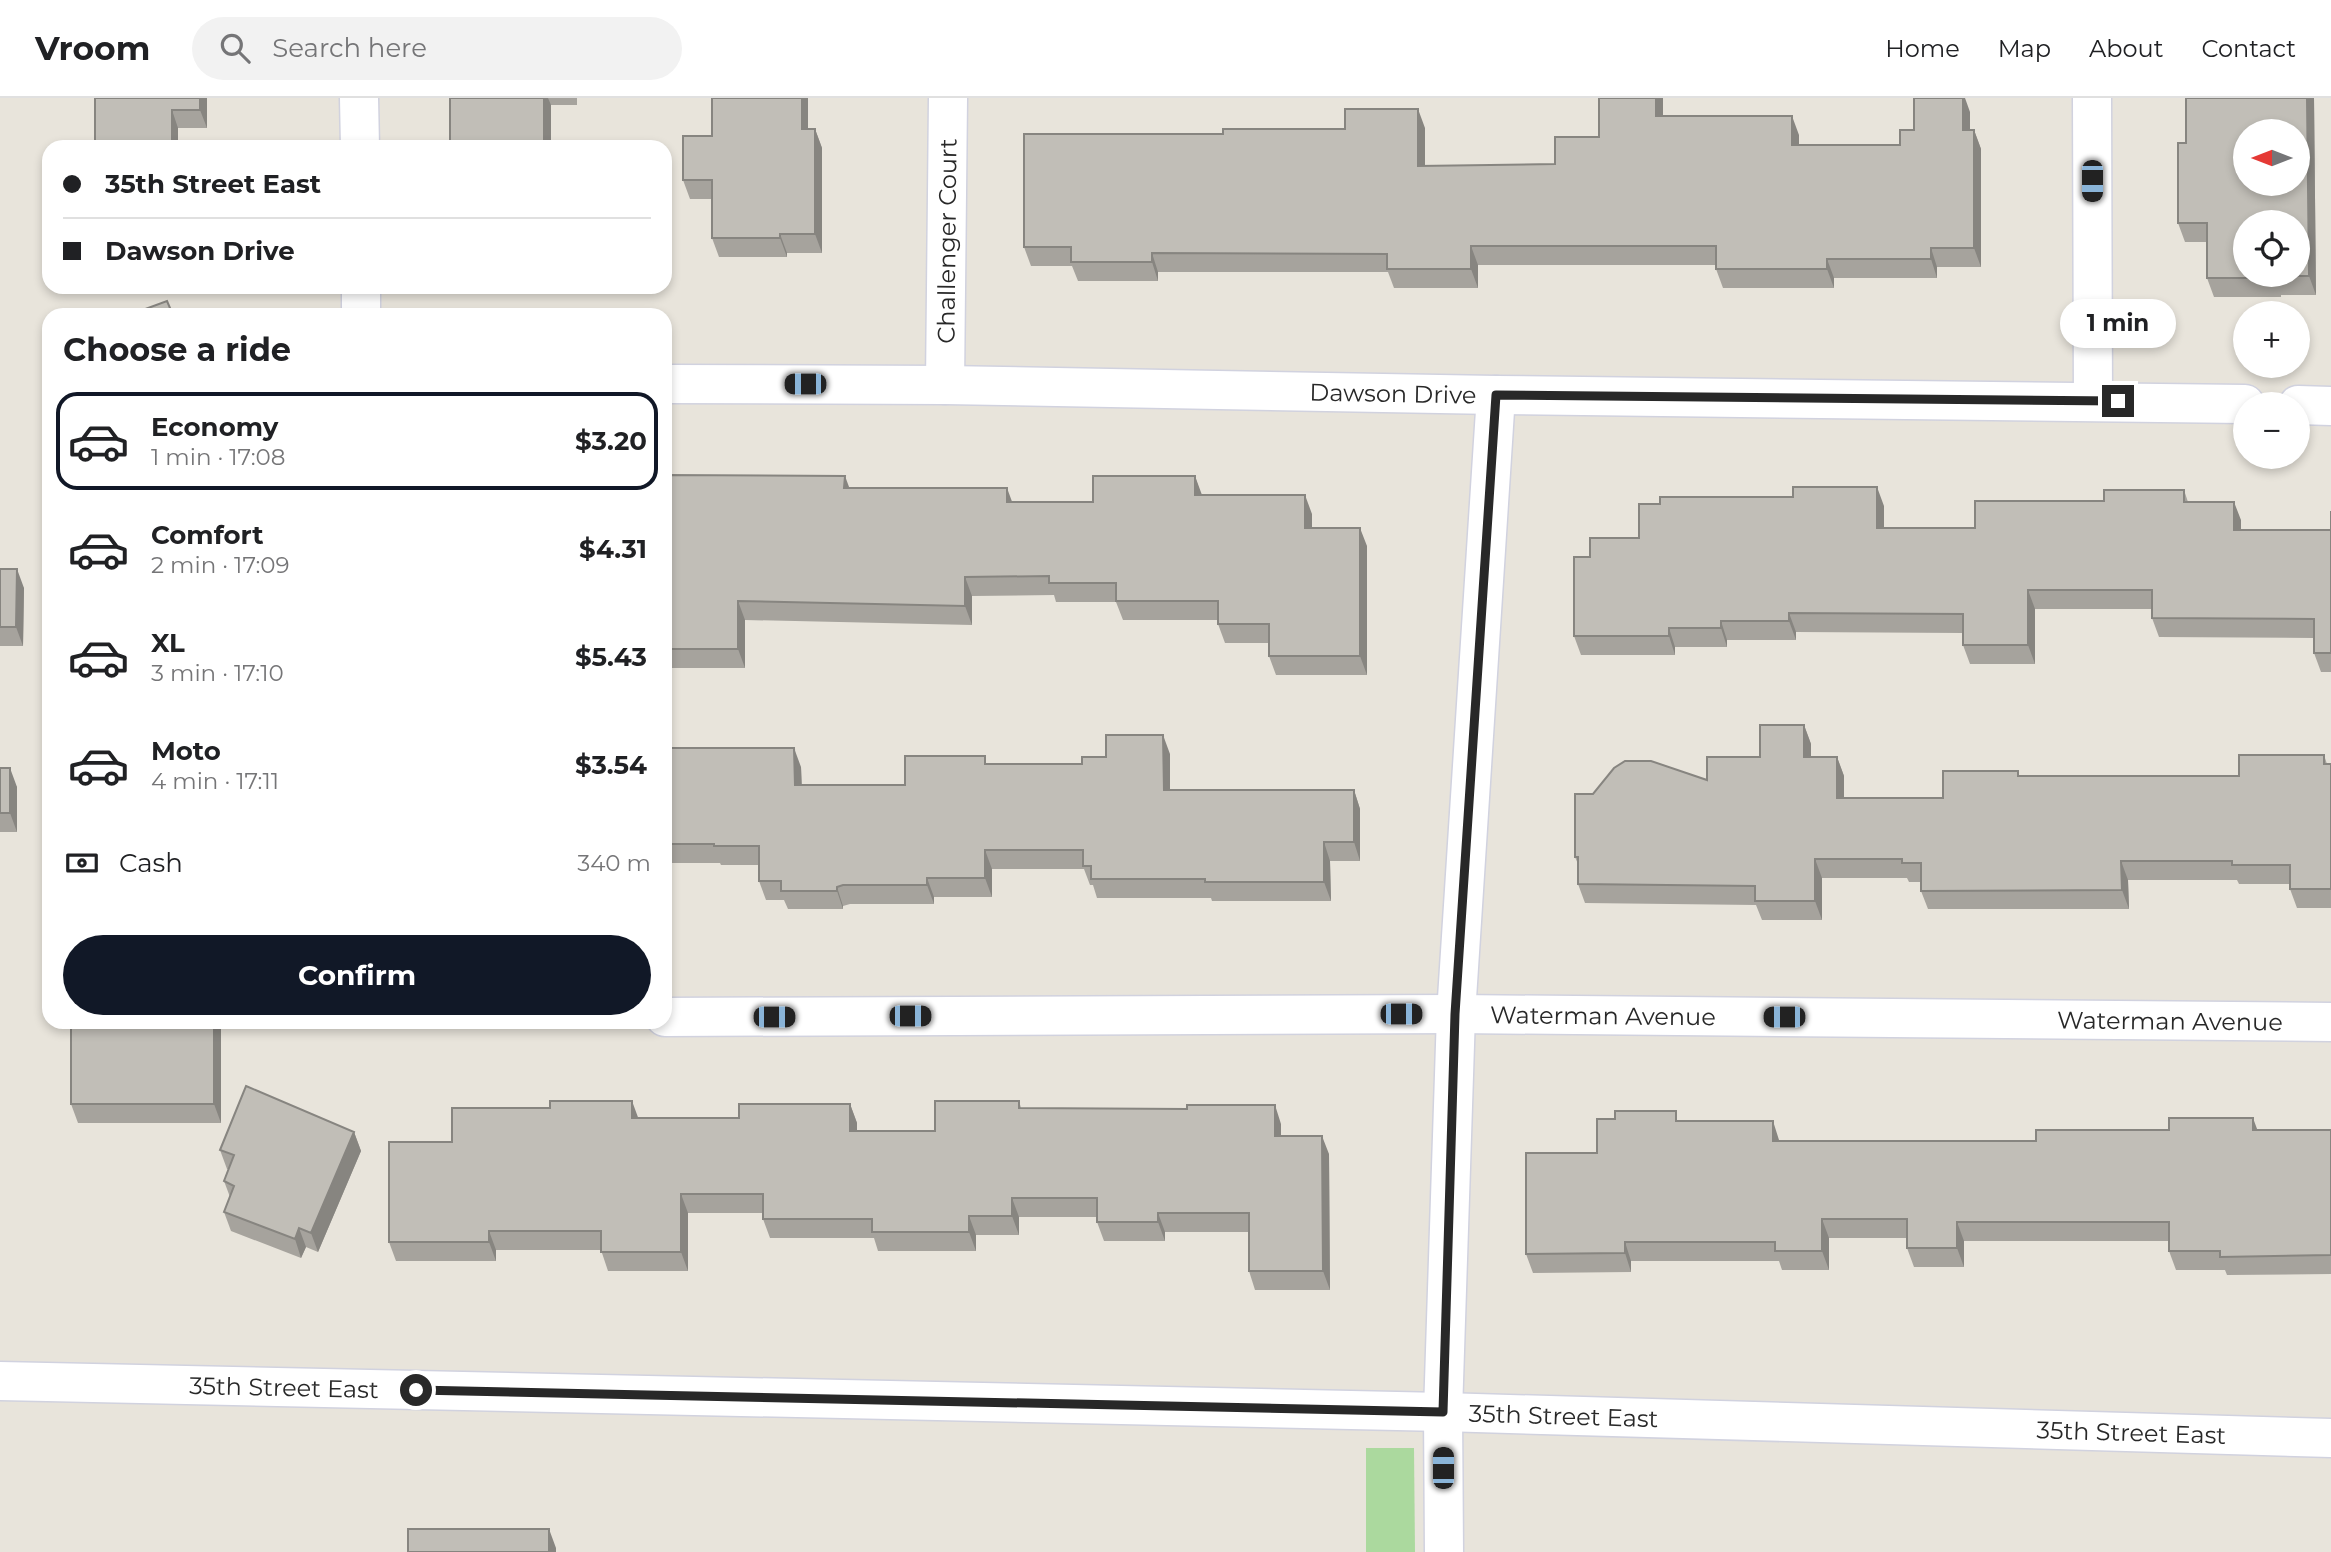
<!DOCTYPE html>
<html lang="en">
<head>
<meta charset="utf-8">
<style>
	:root { --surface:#fff; --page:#f2f2f2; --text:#202124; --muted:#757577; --line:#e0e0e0; --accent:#111827 }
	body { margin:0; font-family:Montserrat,sans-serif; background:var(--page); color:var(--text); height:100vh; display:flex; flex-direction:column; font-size:26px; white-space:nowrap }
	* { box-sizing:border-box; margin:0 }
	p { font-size:23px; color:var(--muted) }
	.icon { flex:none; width:38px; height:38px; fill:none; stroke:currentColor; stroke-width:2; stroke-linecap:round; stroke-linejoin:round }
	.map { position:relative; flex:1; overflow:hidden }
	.drawer { position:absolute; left:42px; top:210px; width:630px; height:721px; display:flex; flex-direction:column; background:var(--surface); border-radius:21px; box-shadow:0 4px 10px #0003 }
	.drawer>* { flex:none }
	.top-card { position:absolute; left:42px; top:42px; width:630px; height:154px; border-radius:21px; box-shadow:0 4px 10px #0003; display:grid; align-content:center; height:154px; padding:0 21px; background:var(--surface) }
	.needle { width:46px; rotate:270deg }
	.fabs { position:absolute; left:2233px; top:21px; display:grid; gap:14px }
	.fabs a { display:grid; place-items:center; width:77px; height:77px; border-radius:50%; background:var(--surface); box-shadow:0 4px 10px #0003; font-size:35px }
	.end { position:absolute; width:32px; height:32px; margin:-16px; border:9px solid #282828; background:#fff; box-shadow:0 0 0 4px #fff }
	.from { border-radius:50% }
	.bubble { position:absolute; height:49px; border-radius:24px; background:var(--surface); box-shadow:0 4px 10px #0003; font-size:23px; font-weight:700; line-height:49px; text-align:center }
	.car { position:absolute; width:21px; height:42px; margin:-21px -10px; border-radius:9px; box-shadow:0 0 5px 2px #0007; background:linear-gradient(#222 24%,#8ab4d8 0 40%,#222 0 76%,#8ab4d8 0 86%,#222 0) }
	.top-card b { display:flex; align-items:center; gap:24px; height:66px; font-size:26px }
	.top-card b+b { border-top:2px solid var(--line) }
	.top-card i { width:18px; height:18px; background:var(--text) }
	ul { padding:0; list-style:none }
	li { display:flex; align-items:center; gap:21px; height:98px; margin:0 14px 10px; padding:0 7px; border:4px solid transparent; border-radius:21px }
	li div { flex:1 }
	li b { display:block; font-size:26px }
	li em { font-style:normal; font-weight:700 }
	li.selected { border-color:var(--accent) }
	li>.icon { width:63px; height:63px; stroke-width:1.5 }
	h2 { padding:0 21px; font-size:32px; line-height:84px }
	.pay { display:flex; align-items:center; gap:18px; height:77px; padding:0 21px; font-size:26px }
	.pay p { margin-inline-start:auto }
	.button { display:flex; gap:14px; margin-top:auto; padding:14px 21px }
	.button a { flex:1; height:80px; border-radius:42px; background:var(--accent); color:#fff; font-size:28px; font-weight:700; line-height:80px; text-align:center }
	header { display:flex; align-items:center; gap:42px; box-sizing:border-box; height:98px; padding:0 35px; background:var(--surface); border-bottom:2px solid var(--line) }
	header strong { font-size:33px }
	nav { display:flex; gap:38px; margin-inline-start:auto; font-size:24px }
	.search { width:490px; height:63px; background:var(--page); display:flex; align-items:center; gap:18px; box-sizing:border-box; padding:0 24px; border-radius:38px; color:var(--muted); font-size:26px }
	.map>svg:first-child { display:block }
</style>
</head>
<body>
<header>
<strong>Vroom</strong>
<div class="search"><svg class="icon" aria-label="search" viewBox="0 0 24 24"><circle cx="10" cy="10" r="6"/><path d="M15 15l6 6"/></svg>Search here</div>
<nav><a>Home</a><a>Map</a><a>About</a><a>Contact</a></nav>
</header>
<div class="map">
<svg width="2331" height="1454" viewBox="0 0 2331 1454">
	<rect width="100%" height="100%" fill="#e8e4db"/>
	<path fill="#abd99e" d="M 1366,1350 L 1414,1350 L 1415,1454 L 1366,1454 Z"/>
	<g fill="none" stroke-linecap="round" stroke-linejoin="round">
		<defs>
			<g id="street">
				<path d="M 359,0 L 360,49"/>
				<path d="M 2092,0 L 2093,303"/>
				<path d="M 361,189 L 361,217"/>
				<path id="s1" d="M 665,286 L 945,287 L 1496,297 L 2245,306"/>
				<path id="s2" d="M 945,287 L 948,0"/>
				<path d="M 2298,307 L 2331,308"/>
				<path id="s3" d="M 665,919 L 1456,916 L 2331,924"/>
				<path d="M 1444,1454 L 1443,1314 L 1456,916 L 1496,297"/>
			</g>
			<g id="secondary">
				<path id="s4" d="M 0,1283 L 1443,1314 L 2331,1340"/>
			</g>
		</defs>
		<use href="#street" stroke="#d1d2df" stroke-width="41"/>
		<use href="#secondary" stroke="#d1d2df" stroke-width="41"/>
		<use href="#street" stroke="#fff" stroke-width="38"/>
		<use href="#secondary" stroke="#fff" stroke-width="38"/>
	</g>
	<path fill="#a6a39d" d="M 95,0 L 207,0 L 207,30 L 178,30 L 178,49 Z
		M 450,0 L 577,0 L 577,7 L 551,7 L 551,49 Z
		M 808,0 L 808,31 L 815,31 L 822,50 L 822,155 L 787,155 L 787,159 L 719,159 L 712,140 L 712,101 L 690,101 L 683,82 L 712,38 Z
		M 1663,0 L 1663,18 L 1799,37 L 1799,47 L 1900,47 L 1914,32 L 1970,14 L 1970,32 L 1974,32 L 1981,51 L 1981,169 L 1937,169 L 1937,180 L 1834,180 L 1834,190 L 1723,190 L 1716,171 L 1716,167 L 1478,167 L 1478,190 L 1394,190 L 1388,174 L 1158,174 L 1158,183 L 1078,183 L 1072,168 L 1031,168 L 1024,149 L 1223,36 L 1345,31 L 1425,30 L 1425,68 L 1555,66 Z
		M 2314,0 L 2316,197 L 2281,197 L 2281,199 L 2214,199 L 2207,180 L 2207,144 L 2185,144 L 2178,125 L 2186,45 Z
		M 665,377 L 849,390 L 1012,404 L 1093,404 L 1195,378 L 1201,397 L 1312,416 L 1312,430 L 1367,448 L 1367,577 L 1276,577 L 1269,558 L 1269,545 L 1225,545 L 1218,526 L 1218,522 L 1123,522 L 1116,504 L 1056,504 L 1054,497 L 972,498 L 972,527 L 745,522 L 745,570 L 665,570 Z
		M 2184,392 L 2188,404 L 2241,422 L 2241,432 L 2331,432 L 2331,413 L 2331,574 L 2321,574 L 2314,555 L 2314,540 L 2159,539 L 2152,520 L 2152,511 L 2035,511 L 2035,566 L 1970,566 L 1963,547 L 1963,535 L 1796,534 L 1796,542 L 1727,542 L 1727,549 L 1675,549 L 1675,557 L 1581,557 L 1574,538 L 1590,459 L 1639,440 L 1884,408 L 1884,430 L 1975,430 L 2104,403 Z
		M 0,471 L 24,490 L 23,548 L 0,548 Z
		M 1804,627 L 1811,646 L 1811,659 L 1837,659 L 1844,678 L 1844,700 L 1943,700 L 2020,678 L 2239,678 L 2324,657 L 2327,666 L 2331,666 L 2331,810 L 2297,810 L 2290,791 L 2290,786 L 2239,786 L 2237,782 L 2128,782 L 2129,811 L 1928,811 L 1921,793 L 1921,784 L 1909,784 L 1907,780 L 1822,780 L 1822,822 L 1762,822 L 1756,807 L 1585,805 L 1578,786 L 1578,766 L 1575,759 L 1593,696 L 1707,682 L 1760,659 Z
		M 665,650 L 801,669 L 802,687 L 905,687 L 988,666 L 1082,666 L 1106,659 L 1170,656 L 1170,692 L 1354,692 L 1360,711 L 1360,763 L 1330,763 L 1331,803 L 1212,803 L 1211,800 L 1097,800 L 1093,787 L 1090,787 L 1084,771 L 992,771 L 992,799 L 934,799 L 934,806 L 850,806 L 843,808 L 843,811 L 788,811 L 784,802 L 766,802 L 759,783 L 759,767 L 721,767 L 720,765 L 665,765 Z
		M 0,670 L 17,689 L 17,734 L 0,734 Z
		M 221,924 L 221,1025 L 78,1025 L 71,1006 Z
		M 1019,1003 L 1021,1010 L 1281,1026 L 1281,1038 L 1329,1056 L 1330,1192 L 1255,1192 L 1249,1173 L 1249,1134 L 1165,1134 L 1165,1143 L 1104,1143 L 1097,1124 L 1097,1119 L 1019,1119 L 1019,1137 L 976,1137 L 976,1153 L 878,1153 L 874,1140 L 770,1140 L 763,1121 L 763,1115 L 688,1115 L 688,1173 L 608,1173 L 601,1152 L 496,1152 L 496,1163 L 396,1163 L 389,1144 L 452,1044 L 638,1020 L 739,1020 L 850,1006 L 857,1025 L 857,1033 L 935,1033 Z
		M 1679,1023 L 1779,1042 L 1779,1043 L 2036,1043 L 2257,1032 L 2331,1032 L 2331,1176 L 2227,1177 L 2225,1172 L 2176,1172 L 2169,1153 L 2169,1143 L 1964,1143 L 1964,1169 L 1914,1169 L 1907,1150 L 1907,1140 L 1829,1140 L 1829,1172 L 1782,1172 L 1779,1163 L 1631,1163 L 1631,1174 L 1533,1175 L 1526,1156 L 1597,1055 Z
		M 354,1034 L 361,1053 L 318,1154 L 306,1149 L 301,1160 L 231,1133 L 224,1114 L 230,1099 L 224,1083 L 228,1071 L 227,1071 L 220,1052 Z"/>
	<path fill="#878580" d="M 200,0 L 207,0 L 207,30 L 200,12 Z
		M 544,0 L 548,0 L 551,7 L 551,49 L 544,49 Z
		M 802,0 L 808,0 L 808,50 L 802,31 Z
		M 1656,0 L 1663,0 L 1663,37 L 1656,18 Z
		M 1963,0 L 1965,0 L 1970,14 L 1970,51 L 1963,32 Z
		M 2307,0 L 2314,0 L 2316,197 L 2309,178 Z
		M 1418,11 L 1425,30 L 1425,87 L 1418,68 Z
		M 172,12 L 178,30 L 178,49 L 172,49 Z
		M 1792,18 L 1799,37 L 1799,66 L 1792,47 Z
		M 815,31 L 822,50 L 822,155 L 815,136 Z
		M 1974,32 L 1981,51 L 1981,169 L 1974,150 Z
		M 780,136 L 787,155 L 787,159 L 780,140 Z
		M 1471,148 L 1478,167 L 1478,190 L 1471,171 Z
		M 1931,150 L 1937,169 L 1937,180 L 1931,161 Z
		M 1152,155 L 1158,174 L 1158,183 L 1152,164 Z
		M 1827,161 L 1834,180 L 1834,190 L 1827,171 Z
		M 845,378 L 852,397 L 844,390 Z
		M 1195,378 L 1202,397 L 1195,397 Z
		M 1877,389 L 1884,408 L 1884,448 L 1877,430 Z
		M 1007,390 L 1014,409 L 1007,404 Z
		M 1305,397 L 1312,416 L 1312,448 L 1305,430 Z
		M 2234,404 L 2241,422 L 2241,451 L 2234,432 Z
		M 1360,430 L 1367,448 L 1367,577 L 1360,558 Z
		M 17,471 L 24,490 L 23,548 L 16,529 Z
		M 965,479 L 972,498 L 972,527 L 965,508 Z
		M 2028,492 L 2035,511 L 2035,566 L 2028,547 Z
		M 738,503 L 745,522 L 745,570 L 738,551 Z
		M 1789,515 L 1796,534 L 1796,542 L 1789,523 Z
		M 1721,523 L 1727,542 L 1727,549 L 1721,530 Z
		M 1669,530 L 1675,549 L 1675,557 L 1669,538 Z
		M 1804,627 L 1811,646 L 1811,678 L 1804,659 Z
		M 1163,637 L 1170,656 L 1170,711 L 1164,692 Z
		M 794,650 L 801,669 L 802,706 L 795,687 Z
		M 1837,659 L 1844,678 L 1844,719 L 1837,700 Z
		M 10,670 L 17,689 L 17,734 L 10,715 Z
		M 1354,692 L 1360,711 L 1360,763 L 1354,744 Z
		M 1324,744 L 1330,763 L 1331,803 L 1324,784 Z
		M 985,752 L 992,771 L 992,799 L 985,780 Z
		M 1815,761 L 1822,780 L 1822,822 L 1815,803 Z
		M 2121,763 L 2128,782 L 2129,811 L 2122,792 Z
		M 927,780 L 934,799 L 934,806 L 927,787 Z
		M 837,789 L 843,808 L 843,811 L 837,793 Z
		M 214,924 L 221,924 L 221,1025 L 214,1006 Z
		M 632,1003 L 639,1022 L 632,1020 Z
		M 850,1006 L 857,1025 L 857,1052 L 850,1033 Z
		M 1275,1007 L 1281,1026 L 1281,1056 L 1275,1038 Z
		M 2253,1020 L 2260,1039 L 2253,1032 Z
		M 1773,1023 L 1779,1042 L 1779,1062 L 1773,1043 Z
		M 354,1034 L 361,1053 L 318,1154 L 311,1135 Z
		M 1322,1038 L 1329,1056 L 1330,1192 L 1323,1173 Z
		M 681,1096 L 688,1115 L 688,1173 L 681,1154 Z
		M 1012,1100 L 1019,1119 L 1019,1137 L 1012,1118 Z
		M 1158,1115 L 1165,1134 L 1165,1143 L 1158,1124 Z
		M 969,1118 L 976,1137 L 976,1153 L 969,1134 Z
		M 1822,1121 L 1829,1140 L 1829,1172 L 1822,1153 Z
		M 1957,1124 L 1964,1143 L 1964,1169 L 1957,1150 Z
		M 299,1130 L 306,1149 L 301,1160 L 295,1141 Z
		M 489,1133 L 496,1152 L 496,1163 L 489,1144 Z
		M 1625,1144 L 1631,1163 L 1631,1174 L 1625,1155 Z
		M 549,1431 L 556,1450 L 556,1454 L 549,1454 Z"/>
	<path fill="#c1beb7" stroke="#878580" stroke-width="2" fill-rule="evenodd" d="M 95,0 L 200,0 L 200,12 L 172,12 L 172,49 L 95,49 Z
		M 450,0 L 544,0 L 544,49 L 450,49 Z
		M 712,0 L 802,0 L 802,31 L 815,31 L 815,136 L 780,136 L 780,140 L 712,140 L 712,82 L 683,82 L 683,38 L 712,38 Z
		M 1599,0 L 1656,0 L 1656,18 L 1792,18 L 1792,47 L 1900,47 L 1900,32 L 1914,32 L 1914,0 L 1963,0 L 1963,32 L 1974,32 L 1974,150 L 1931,150 L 1931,161 L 1827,161 L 1827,171 L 1716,171 L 1716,148 L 1471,148 L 1471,171 L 1387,171 L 1387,156 L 1152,155 L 1152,164 L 1071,164 L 1071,149 L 1024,149 L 1024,36 L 1223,36 L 1223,31 L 1345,31 L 1345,11 L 1418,11 L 1418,68 L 1555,66 L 1555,39 L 1599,39 Z
		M 2186,0 L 2307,0 L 2309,178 L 2274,178 L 2274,180 L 2207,180 L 2207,125 L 2178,125 L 2178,45 L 2186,45 ZM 2245,33 L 2298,33 L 2298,86 L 2245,86 ZM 2245,124 L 2298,124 L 2298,177 L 2245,177 Z
		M 167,203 L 173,217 L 129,217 Z
		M 665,377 L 845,378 L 844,390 L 1007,390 L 1007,404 L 1093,404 L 1093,378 L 1195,378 L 1195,397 L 1305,397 L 1305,430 L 1360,430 L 1360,558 L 1269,558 L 1269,526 L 1218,526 L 1218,503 L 1116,503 L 1116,485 L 1049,485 L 1049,478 L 965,479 L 965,508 L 738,503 L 738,551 L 665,551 Z
		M 1793,389 L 1877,389 L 1877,430 L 1975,430 L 1975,403 L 2104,403 L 2104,392 L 2184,392 L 2184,404 L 2234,404 L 2234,432 L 2331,432 L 2331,413 L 2331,555 L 2314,555 L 2314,521 L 2152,520 L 2152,492 L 2028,492 L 2028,547 L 1963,547 L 1963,516 L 1789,515 L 1789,523 L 1721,523 L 1721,530 L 1669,530 L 1669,538 L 1574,538 L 1574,459 L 1590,459 L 1590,440 L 1639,440 L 1639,406 L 1660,406 L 1660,399 L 1793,399 Z
		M 0,471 L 17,471 L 16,529 L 0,529 Z
		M 1760,627 L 1804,627 L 1804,659 L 1837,659 L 1837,700 L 1943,700 L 1943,673 L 2018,673 L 2018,678 L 2239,678 L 2239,657 L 2324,657 L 2324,666 L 2331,666 L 2331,791 L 2290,791 L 2290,767 L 2232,767 L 2232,763 L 2121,763 L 2122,792 L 1921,793 L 1921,765 L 1902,765 L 1902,761 L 1815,761 L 1815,803 L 1755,803 L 1755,788 L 1578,786 L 1578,759 L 1575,759 L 1575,696 L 1593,696 L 1614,670 L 1625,663 L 1651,663 L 1707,682 L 1707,659 L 1760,659 Z
		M 1106,637 L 1163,637 L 1164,692 L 1354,692 L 1354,744 L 1324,744 L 1324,784 L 1205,784 L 1205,781 L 1091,781 L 1091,768 L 1083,768 L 1083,752 L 985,752 L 985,780 L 927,780 L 927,787 L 843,787 L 837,789 L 837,793 L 781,793 L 781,783 L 759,783 L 759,748 L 714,748 L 714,746 L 665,746 L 665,650 L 794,650 L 795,687 L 905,687 L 905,658 L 985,658 L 985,666 L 1082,666 L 1082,659 L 1106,659 Z
		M 0,670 L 10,670 L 10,715 L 0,715 Z
		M 71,924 L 214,924 L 214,1006 L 71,1006 Z
		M 246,988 L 354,1034 L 311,1135 L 299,1130 L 295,1141 L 224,1114 L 234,1088 L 224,1083 L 234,1057 L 220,1052 Z
		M 550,1003 L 632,1003 L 632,1020 L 739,1020 L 739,1006 L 850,1006 L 850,1033 L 935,1033 L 935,1003 L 1019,1003 L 1019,1010 L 1187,1011 L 1187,1007 L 1275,1007 L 1275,1038 L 1322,1038 L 1323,1173 L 1249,1173 L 1249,1115 L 1158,1115 L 1158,1124 L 1097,1124 L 1097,1100 L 1012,1100 L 1012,1118 L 969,1118 L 969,1134 L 872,1134 L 872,1121 L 763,1121 L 763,1096 L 681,1096 L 681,1154 L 601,1154 L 601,1133 L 489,1133 L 489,1144 L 389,1144 L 389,1044 L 452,1044 L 452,1010 L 550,1010 Z
		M 1615,1013 L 1676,1013 L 1676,1023 L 1773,1023 L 1773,1043 L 2036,1043 L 2036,1032 L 2169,1032 L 2169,1020 L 2253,1020 L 2253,1032 L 2331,1032 L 2331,1157 L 2220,1159 L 2220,1153 L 2169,1153 L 2169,1124 L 1957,1124 L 1957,1150 L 1907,1150 L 1907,1121 L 1822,1121 L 1822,1153 L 1775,1153 L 1775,1144 L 1625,1144 L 1625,1155 L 1526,1156 L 1526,1055 L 1597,1055 L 1597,1021 L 1615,1021 Z
		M 408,1431 L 549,1431 L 549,1454 L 408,1454 Z"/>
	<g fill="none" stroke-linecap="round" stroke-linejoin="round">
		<path stroke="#282828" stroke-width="9" d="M 416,1292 L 1443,1314 L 1455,916 L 1496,297 L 2118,303"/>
	</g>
	<g text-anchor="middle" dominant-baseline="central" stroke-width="5" stroke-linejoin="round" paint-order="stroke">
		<g font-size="24" fill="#282828" stroke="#fff">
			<text stroke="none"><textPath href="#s2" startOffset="144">Challenger Court</textPath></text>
			<text stroke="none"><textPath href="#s1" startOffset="728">Dawson Drive</textPath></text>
			<text stroke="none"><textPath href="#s3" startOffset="938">Waterman Avenue</textPath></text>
			<text stroke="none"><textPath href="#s3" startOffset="1505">Waterman Avenue</textPath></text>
			<text stroke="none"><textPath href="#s4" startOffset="284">35th Street East</textPath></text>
			<text stroke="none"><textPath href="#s4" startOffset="1564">35th Street East</textPath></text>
			<text stroke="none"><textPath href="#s4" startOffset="2132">35th Street East</textPath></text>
		</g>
	</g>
</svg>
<div class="fabs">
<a><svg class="needle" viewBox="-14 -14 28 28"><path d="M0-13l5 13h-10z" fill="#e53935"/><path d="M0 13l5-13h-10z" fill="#757577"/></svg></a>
<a><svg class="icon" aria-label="locate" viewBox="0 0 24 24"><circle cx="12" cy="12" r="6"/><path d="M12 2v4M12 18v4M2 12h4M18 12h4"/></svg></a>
<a>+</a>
<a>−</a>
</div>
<i class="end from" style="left:416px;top:1292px"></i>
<i class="end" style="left:2118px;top:303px"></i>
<div class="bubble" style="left:2060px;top:201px;width:116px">1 min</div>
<i class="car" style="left:2092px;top:83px;rotate:180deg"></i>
<i class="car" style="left:805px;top:286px;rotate:270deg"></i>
<i class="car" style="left:1401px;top:916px;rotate:90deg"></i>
<i class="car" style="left:910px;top:918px;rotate:90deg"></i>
<i class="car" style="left:774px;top:919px;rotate:90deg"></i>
<i class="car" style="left:1784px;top:919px;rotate:270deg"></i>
<i class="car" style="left:1443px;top:1370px;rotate:0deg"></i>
<div class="top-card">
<b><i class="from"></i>35th Street East</b>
<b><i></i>Dawson Drive</b>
</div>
<section class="drawer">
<h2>Choose a ride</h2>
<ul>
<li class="selected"><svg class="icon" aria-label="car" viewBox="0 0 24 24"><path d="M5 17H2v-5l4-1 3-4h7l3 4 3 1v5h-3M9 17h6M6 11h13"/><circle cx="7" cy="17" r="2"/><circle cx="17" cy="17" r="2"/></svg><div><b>Economy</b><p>1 min · 17:08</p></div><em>$3.20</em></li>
<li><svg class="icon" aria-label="car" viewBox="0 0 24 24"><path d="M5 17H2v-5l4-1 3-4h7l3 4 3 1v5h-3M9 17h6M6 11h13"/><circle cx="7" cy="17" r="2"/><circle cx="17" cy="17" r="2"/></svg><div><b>Comfort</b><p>2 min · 17:09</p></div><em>$4.31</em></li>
<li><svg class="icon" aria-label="car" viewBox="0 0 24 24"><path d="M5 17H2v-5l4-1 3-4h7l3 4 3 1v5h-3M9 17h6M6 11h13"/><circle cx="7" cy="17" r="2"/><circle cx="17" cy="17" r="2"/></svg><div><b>XL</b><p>3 min · 17:10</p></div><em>$5.43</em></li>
<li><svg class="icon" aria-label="car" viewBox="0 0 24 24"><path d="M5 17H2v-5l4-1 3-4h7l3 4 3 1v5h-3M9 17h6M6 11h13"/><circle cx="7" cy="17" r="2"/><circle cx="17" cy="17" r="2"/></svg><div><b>Moto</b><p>4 min · 17:11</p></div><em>$3.54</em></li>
</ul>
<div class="pay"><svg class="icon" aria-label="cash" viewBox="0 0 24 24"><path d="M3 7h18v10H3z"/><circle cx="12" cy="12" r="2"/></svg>Cash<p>340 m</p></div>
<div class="button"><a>Confirm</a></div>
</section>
</div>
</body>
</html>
